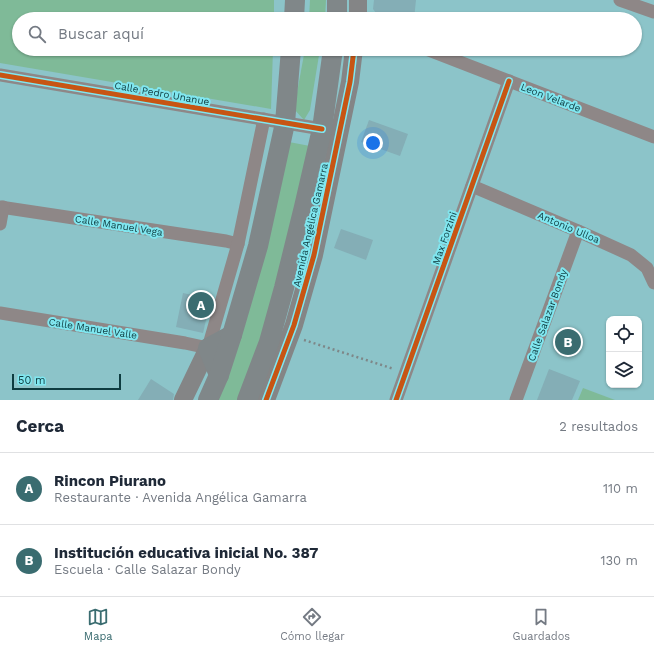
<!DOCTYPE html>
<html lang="es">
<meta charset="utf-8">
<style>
:root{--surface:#fff;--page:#f6f6f7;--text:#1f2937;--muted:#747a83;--line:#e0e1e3;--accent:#3a6c70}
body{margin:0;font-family:"Work Sans",sans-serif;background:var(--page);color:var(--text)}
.controls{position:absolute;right:12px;bottom:12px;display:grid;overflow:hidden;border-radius:8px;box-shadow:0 1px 3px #0004}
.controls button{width:36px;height:36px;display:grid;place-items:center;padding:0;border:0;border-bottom:1px solid var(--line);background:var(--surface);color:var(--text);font:20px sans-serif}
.scale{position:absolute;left:12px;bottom:10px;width:109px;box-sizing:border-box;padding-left:4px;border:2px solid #0e3c40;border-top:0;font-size:11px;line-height:14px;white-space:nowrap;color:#0e3c40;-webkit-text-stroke:3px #80e7f0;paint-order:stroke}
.you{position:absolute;left:373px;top:143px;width:14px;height:14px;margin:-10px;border:3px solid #fff;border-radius:50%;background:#1a73e8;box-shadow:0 0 0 6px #1a73e833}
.badge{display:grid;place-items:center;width:26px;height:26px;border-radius:50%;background:var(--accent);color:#fff;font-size:13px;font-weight:700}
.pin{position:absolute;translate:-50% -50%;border:2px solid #fff;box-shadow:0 1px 4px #0006}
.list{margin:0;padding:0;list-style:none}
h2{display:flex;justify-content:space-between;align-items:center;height:52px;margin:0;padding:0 16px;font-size:17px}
h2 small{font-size:13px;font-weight:400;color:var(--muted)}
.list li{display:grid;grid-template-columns:26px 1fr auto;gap:12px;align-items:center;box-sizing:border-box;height:72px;padding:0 16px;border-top:1px solid var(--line)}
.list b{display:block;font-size:15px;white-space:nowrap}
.list p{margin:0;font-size:13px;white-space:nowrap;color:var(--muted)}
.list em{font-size:13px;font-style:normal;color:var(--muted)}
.icon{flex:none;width:22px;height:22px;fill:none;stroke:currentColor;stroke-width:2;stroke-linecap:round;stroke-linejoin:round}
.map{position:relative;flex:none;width:654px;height:400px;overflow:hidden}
.search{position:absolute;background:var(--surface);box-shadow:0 1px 3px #0004;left:12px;right:12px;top:12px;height:44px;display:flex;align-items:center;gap:10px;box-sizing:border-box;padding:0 14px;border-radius:22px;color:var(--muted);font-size:15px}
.sheet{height:196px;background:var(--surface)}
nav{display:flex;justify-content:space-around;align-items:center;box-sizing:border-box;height:56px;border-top:1px solid var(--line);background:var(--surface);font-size:11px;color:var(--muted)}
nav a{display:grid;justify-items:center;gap:2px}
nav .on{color:var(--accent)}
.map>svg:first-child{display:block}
</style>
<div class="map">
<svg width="654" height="400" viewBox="0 0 654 400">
<rect width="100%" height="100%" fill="#8cc4c9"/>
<g fill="#7fba98">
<polygon points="0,0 274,0 274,19 19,19 19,49 273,49 271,109 0,63"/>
<polygon points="310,0 326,0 325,19 309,19"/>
<polygon points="305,49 320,49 310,110 304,120 294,109"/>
<polygon points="289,142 310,146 260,345 239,400 214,400"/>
<polygon points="583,388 615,400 578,400"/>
</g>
<g fill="#84aeb6">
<polygon points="374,0 416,0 414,19 379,17 373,9"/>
<polygon points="369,120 408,134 400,156 361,142"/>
<polygon points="341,229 373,240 366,260 334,248"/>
<polygon points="183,293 211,299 203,333 176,327"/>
<polygon points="549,369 580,381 572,400 537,400"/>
<polygon points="151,379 174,394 173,400 138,400"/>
</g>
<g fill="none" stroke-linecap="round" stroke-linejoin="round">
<polyline stroke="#7e8788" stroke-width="2.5" stroke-dasharray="2 3" stroke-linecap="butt" points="304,340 394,369"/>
<g stroke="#8e8787" stroke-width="13">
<polyline points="620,0 654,12"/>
<polyline points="426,49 654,137"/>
<polyline points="0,75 322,129"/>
<polyline points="472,186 578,231 631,255 647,268 654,283"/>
<polyline points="0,207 226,241 238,244"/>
<polyline points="0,224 3,207"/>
<polyline points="0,313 185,343 208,348 238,244 264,119"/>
<polyline points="396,400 509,81"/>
<polyline points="516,400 578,231"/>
</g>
<g stroke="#848586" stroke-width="18">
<polyline points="358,19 358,0"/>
<polyline points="183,400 208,348"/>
<polyline points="266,400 294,325 314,255 350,82 354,49"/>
</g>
<g stroke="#808789" stroke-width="20">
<polyline points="294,19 295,0"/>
<polyline points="337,19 337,0"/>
<polyline points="219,375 208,348 232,335"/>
<polyline points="208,400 219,375 232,335 258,246 285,123 291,49"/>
<polyline points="247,400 269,342 284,288 304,207 322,129 333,49"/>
</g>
<defs>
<g id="cycleway">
<polyline points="0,75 322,129"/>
<polyline points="266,400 294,325 314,255 350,82 354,49"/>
<polyline points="396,400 509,81"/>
</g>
</defs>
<use href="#cycleway" stroke="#80e7f0" stroke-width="8"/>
<use href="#cycleway" stroke="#c75514" stroke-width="5"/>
</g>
<g text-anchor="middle" stroke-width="4" stroke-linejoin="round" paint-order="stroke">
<g font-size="10" fill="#0e3c40" stroke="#80e7f0">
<text transform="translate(162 93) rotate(10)" y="4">Calle Pedro Unanue</text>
<text transform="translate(551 97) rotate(21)" y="4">Leon Velarde</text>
<text transform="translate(119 225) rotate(9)" y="4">Calle Manuel Vega</text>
<text transform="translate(310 225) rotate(-77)" y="4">Avenida Angélica Gamarra</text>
<text transform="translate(569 227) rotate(23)" y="4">Antonio Ulloa</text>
<text transform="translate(444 238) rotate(-71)" y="4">Max Forzini</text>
<text transform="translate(547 315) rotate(-70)" y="4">Calle Salazar Bondy</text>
<text transform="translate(93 328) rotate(9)" y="4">Calle Manuel Valle</text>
</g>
</g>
</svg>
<div class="controls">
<button><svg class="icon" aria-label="locate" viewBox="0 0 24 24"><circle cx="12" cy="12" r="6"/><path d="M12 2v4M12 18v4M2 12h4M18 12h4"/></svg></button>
<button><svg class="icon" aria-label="layers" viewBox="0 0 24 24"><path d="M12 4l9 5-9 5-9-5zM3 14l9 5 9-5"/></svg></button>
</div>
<div class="scale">50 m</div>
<div class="you"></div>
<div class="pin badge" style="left:201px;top:305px">A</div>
<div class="pin badge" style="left:568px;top:342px">B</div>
<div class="search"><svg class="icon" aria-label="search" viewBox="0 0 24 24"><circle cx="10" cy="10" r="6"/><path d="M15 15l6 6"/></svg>Buscar aquí</div>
</div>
<section class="sheet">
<h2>Cerca<small>2 resultados</small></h2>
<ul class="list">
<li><span class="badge">A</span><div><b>Rincon Piurano</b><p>Restaurante · Avenida Angélica Gamarra</p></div><em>110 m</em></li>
<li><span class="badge">B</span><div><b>Institución educativa inicial No. 387</b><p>Escuela · Calle Salazar Bondy</p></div><em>130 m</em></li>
</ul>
</section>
<nav>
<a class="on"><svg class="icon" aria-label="map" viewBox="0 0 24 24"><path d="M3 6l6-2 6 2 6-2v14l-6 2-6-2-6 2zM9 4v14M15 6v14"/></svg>Mapa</a>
<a><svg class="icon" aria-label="directions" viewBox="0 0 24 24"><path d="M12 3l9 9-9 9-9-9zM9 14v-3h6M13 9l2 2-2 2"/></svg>Cómo llegar</a>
<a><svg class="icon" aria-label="saved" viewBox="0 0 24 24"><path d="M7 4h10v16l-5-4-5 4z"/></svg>Guardados</a>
</nav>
